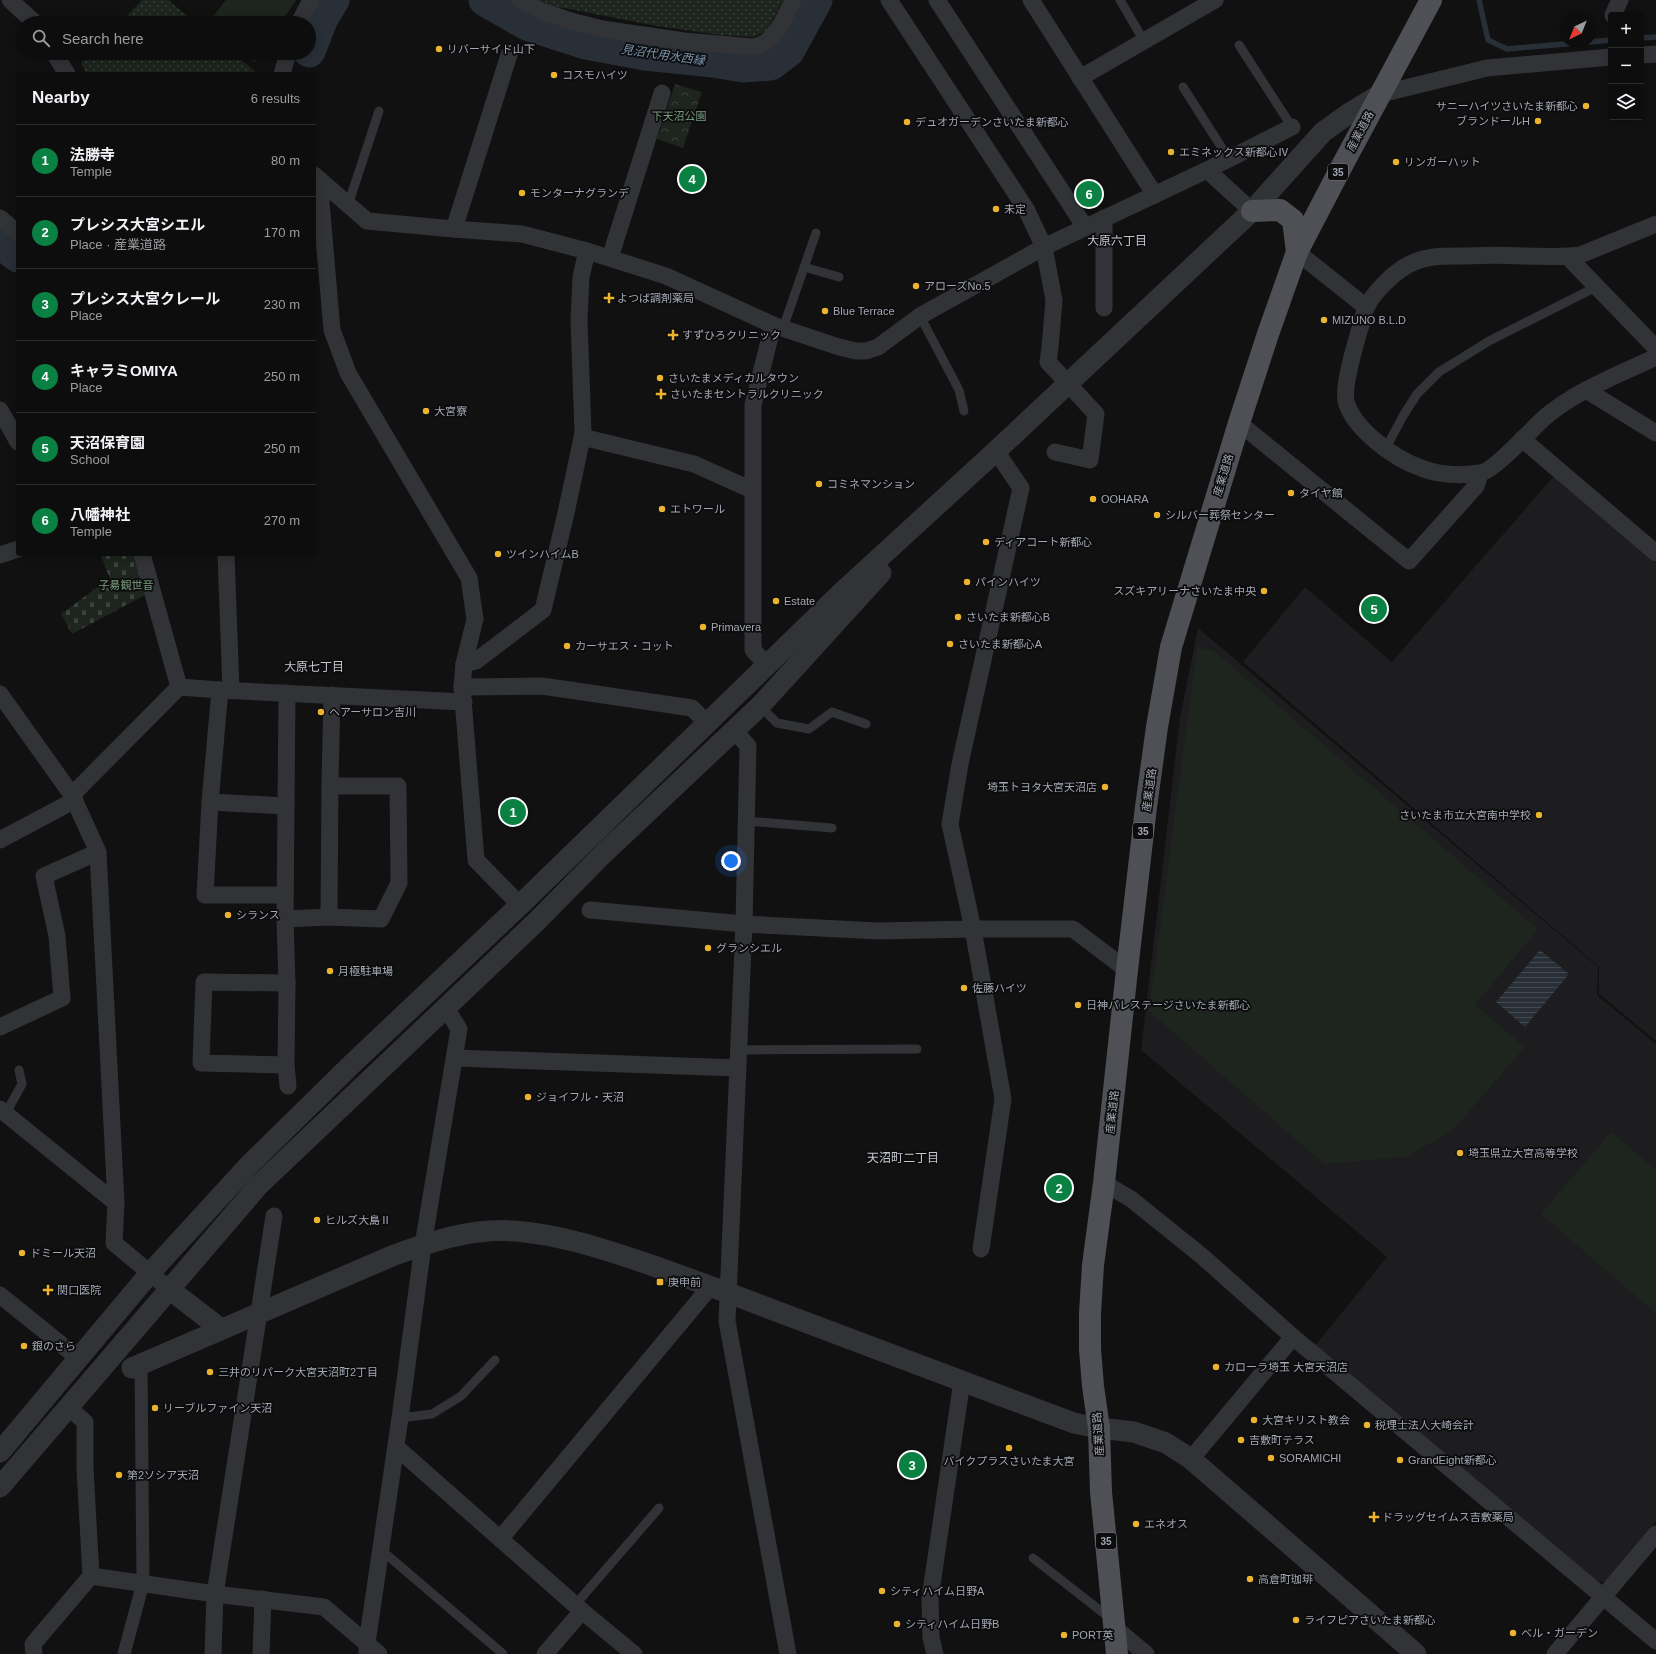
<!DOCTYPE html>
<meta charset="utf-8">
<style>
:root{--surface:#0d0d0e;--page:#1b1b1c;--text:#f1f3f6;--muted:#9a9c9e;--line:#2d2d2e;--accent:#0b8043}
body{margin:0;font-family:Helvetica,"Noto Sans JP",sans-serif;background:var(--page);color:var(--text)}
.controls{position:absolute;right:12px;top:12px;display:grid;overflow:hidden;border-radius:4px;box-shadow:0 2px 10px #0003}
.controls button{width:36px;height:36px;display:grid;place-items:center;padding:0;border:0;border-bottom:1px solid var(--line);background:var(--surface);color:var(--text);font:20px sans-serif}
.compass{position:absolute;left:1560px;top:12px;width:36px;height:36px;border-radius:50%;background:var(--surface);box-shadow:0 2px 10px #0003;rotate:223deg}
.you{position:absolute;left:731px;top:861px;width:14px;height:14px;margin:-10px;border:3px solid #fff;border-radius:50%;background:#1a73e8;box-shadow:0 0 0 6px #1a73e833}
.badge{display:grid;place-items:center;width:26px;height:26px;border-radius:50%;background:var(--accent);color:#fff;font-size:13px;font-weight:700}
.pin{position:absolute;translate:-50% -50%;border:2px solid #fff;box-shadow:0 1px 4px #0006}
.list{margin:0;padding:0;list-style:none}
h2{display:flex;justify-content:space-between;align-items:center;height:52px;margin:0;padding:0 16px;font-size:17px}
h2 small{font-size:13px;font-weight:400;color:var(--muted)}
.list li{display:grid;grid-template-columns:26px 1fr auto;gap:12px;align-items:center;box-sizing:border-box;height:72px;padding:0 16px;border-top:1px solid var(--line)}
.list b{display:block;font-size:15px;white-space:nowrap}
.list p{margin:0;font-size:13px;white-space:nowrap;color:var(--muted)}
.list em{font-size:13px;font-style:normal;color:var(--muted)}
.icon{flex:none;width:22px;height:22px;fill:none;stroke:currentColor;stroke-width:2;stroke-linecap:round;stroke-linejoin:round}
.map{position:relative;flex:none;width:1656px;height:1654px;overflow:hidden}
.search{position:absolute;background:var(--surface);box-shadow:0 2px 10px #0003;left:16px;top:16px;width:300px;height:44px;display:flex;align-items:center;gap:10px;box-sizing:border-box;padding:0 14px;border-radius:22px;color:var(--muted);font-size:15px}
.panel{position:absolute;background:var(--surface);box-shadow:0 2px 10px #0003;left:16px;top:72px;width:300px;height:484px;border-radius:4px}
.map>svg:first-child{display:block}
</style>
<div class="map">
<svg width="1656" height="1654" viewBox="0 0 1656 1654">
<defs>
<pattern id="grass-dots" width="8" height="8" patternUnits="userSpaceOnUse"><rect width="8" height="8" fill="#1d251e"/><path d="M2 2h.1M6 6h.1" fill="none" stroke="#3b423c" stroke-width="1.8" stroke-linecap="round"/></pattern>
<pattern id="cemetery-stones" width="16" height="16" patternUnits="userSpaceOnUse"><rect width="16" height="16" fill="#1d251e"/><path d="M2 7V4a2 2 0 0 1 4 0v3zM10 15v-3a2 2 0 0 1 4 0v3z" fill="#3b423c"/></pattern>
<pattern id="park-crowns" width="20" height="18" patternUnits="userSpaceOnUse"><rect width="20" height="18" fill="#1d251e"/><path d="M2 6a3 3 0 1 1 6 0M12 15a3 3 0 1 1 6 0" fill="none" stroke="#3b423c"/></pattern>
<pattern id="water-rules" width="6" height="5" patternUnits="userSpaceOnUse"><rect width="6" height="5" fill="#282f36"/><path d="M0 2.5h6" fill="none" stroke="#444a51"/></pattern>
</defs>
<rect width="100%" height="100%" fill="#111112"/>
<g fill="#1d1d1f">
<polygon points="1554,476 1656,563 1656,1041 1599,994 1599,967 1243,662 1305,587 1392,662"/>
<polygon points="1198,628 1598,967 1597,995 1656,1044 1656,1521 1605,1582 1595,1581 1315,1346 1387,1257 1141,1050 1180,718"/>
</g>
<g fill="url(#grass-dots)">
<polygon points="142,0 168,0 196,23 120,23"/>
<polygon points="540,0 783,0 767,31 753,37 720,35 657,26 553,6"/>
<polygon points="91,53 233,53 258,74 87,74 81,63"/>
</g>
<polygon fill="url(#cemetery-stones)" points="100,554 135,554 147,594 72,634 61,614 110,578"/>
<polygon fill="url(#park-crowns)" points="675,84 702,92 683,148 657,139"/>
<g fill="#1d251e">
<polygon points="226,0 296,0 281,23 208,23"/>
<polygon points="243,53 261,53 255,62"/>
<polygon points="1197,648 1213,650 1538,929 1475,1005 1525,1047 1453,1130 1406,1157 1324,1164 1149,1011"/>
<polygon points="1611,1132 1656,1170 1656,1313 1541,1214"/>
</g>
<polygon fill="url(#water-rules)" points="1540,950 1569,974 1525,1027 1496,1002"/>
<g fill="none" stroke-linecap="round" stroke-linejoin="round">
<g stroke="#282f36" stroke-width="5.5">
<polyline points="1479,0 1488,40 1507,49 1588,42"/>
<polyline points="1641,38 1656,37"/>
<polyline points="1590,42 1611,40"/>
</g>
<g stroke="#282f36" stroke-width="33">
<polyline points="485,0 527,24 586,43 645,54 713,61 743,66 771,64 788,51 816,0"/>
<polyline points="309,51 322,18 333,0"/>
<polyline points="0,242 18,256"/>
</g>
<g stroke="#323337" stroke-width="9">
<polyline points="1120,0 1144,41"/>
<polyline points="1239,45 1292,127"/>
<polyline points="1183,87 1229,159"/>
<polyline points="348,205 379,111"/>
<polyline points="804,267 839,277"/>
<polyline points="920,316 959,390 964,411"/>
<polyline points="783,328 816,233"/>
<polyline points="1386,448 1403,416 1417,394 1439,372 1489,341 1596,287"/>
<polyline points="760,706 777,723 809,729 832,712 866,724"/>
<polyline points="746,821 832,828"/>
<polyline points="739,1050 917,1049"/>
<polyline points="6,1113 22,1084 19,1070"/>
<polyline points="400,1418 432,1414 461,1396 495,1360"/>
<polyline points="380,1549 503,1654"/>
<polyline points="1033,1558 1111,1619"/>
<polyline points="575,1605 659,1508"/>
</g>
<polyline stroke="#323337" stroke-width="13" points="124,1654 143,1583 141,1363"/>
<g stroke="#323337" stroke-width="17">
<polyline points="10,0 35,23"/>
<path d="M 520,0 L 542,11 L 571,21 L 602,29 L 684,41 L 752,47 C 775,45 784,18 793,0"/>
<polyline points="889,0 1026,209 1044,247 1054,300 1050,348 1048,362 1096,414 1090,460 1055,452"/>
<polyline points="937,0 1085,227"/>
<polyline points="1031,0 1155,195"/>
<polyline points="1613,15 1620,0"/>
<polyline points="299,23 311,0"/>
<polyline points="54,53 67,74"/>
<polyline points="1641,55 1656,54"/>
<polyline points="282,74 288,53"/>
<polyline points="1080,78 1215,0"/>
<polyline points="1381,94 1487,68 1611,57"/>
<polyline points="1207,170 1252,211"/>
<polyline points="314,175 367,221 454,229 522,234 587,251 666,276 773,325 839,347 856,351 866,351 878,347 920,316 1044,247 1207,170 1292,127"/>
<polyline points="319,179 332,330 348,373 469,578 475,619 464,664 462,687 476,860 520,905"/>
<polyline points="0,218 18,233"/>
<path d="M 1656,224 L 1580,255 C 1561,258 1542,256 1523,256 C 1504,255 1485,255 1466,256 C 1446,256 1426,255 1408,265 C 1393,273 1373,293 1366,308 C 1363,314 1362,322 1360,328 C 1355,346 1343,384 1346,401 C 1353,429 1395,459 1421,468 C 1439,475 1461,476 1480,473 C 1493,472 1532,429 1544,418 C 1577,390 1618,375 1656,357"/>
<polyline points="454,229 509,55"/>
<polyline points="1297,252 1366,307"/>
<polyline points="1568,257 1656,348"/>
<polyline points="610,258 662,93"/>
<polyline points="1104,308 1104,218"/>
<polyline points="1586,390 1656,433"/>
<polyline points="0,410 18,442"/>
<polyline points="1239,423 1409,561 1476,486 1480,474"/>
<polyline points="582,437 694,464 752,490"/>
<polyline points="1522,439 1656,553"/>
<polyline points="142,554 179,687"/>
<polyline points="226,554 231,690"/>
<polyline points="0,555 18,549"/>
<polyline points="464,664 476,661 543,610 566,513 583,433 579,320 581,277 587,251"/>
<polyline points="767,665 753,650 753,405 773,325"/>
<polyline points="462,687 542,686 692,708 707,723"/>
<polyline points="220,690 210,802 205,895 285,895"/>
<polyline points="287,693 285,919 287,983 286,1065 288,1086"/>
<polyline points="0,694 72,795 98,852 116,1203 114,1243 169,1289"/>
<polyline points="734,730 748,746 744,924 727,1321 788,1654"/>
<polyline points="72,795 179,687 220,690 464,702"/>
<polyline points="210,802 286,806"/>
<polyline points="0,840 75,800"/>
<polyline points="590,910 744,924 878,931 973,929 1073,929 1127,970"/>
<polyline points="329,917 330,784 332,695"/>
<polyline points="285,919 329,917 381,919 399,883 398,786 330,786"/>
<polyline points="0,1027 62,998 57,936 44,876 98,852"/>
<polyline points="455,1058 738,1068"/>
<polyline points="286,1065 201,1063 204,982 287,983"/>
<polyline points="0,1109 116,1203"/>
<polyline points="1104,1183 1131,1199 1203,1257 1293,1337 1656,1641"/>
<polyline points="981,1249 1003,1099 973,929 950,824 960,764 1021,488 996,451"/>
<polyline points="0,1295 78,1358"/>
<polyline points="396,1447 582,1611 634,1654"/>
<polyline points="1191,1459 1293,1337"/>
<polyline points="500,1539 711,1286"/>
<polyline points="91,1576 215,1594 324,1607 379,1654"/>
<polyline points="1115,1628 1146,1654"/>
<polyline points="34,1654 33,1644 91,1576 85,1469 85,1422 68,1407"/>
<polyline points="213,1654 215,1594 274,1216"/>
<polyline points="261,1654 263,1599"/>
<polyline points="367,1654 367,1643 400,1418 423,1245 459,1029 446,1008"/>
<polyline points="545,1654 582,1611"/>
<polyline points="935,1654 931,1638 930,1598 962,1381"/>
<polyline points="1555,1654 1656,1534"/>
</g>
<g stroke="#323337" stroke-width="21">
<polyline points="169,1289 221,1329"/>
<path d="M 132,1368 L 392,1256 C 432,1241 472,1228 515,1231 C 563,1235 606,1250 651,1265 C 687,1278 724,1291 760,1305 C 864,1344 969,1384 1074,1423 L 1099,1428 L 1134,1432 L 1166,1443 L 1191,1459 L 1416,1654"/>
<polyline points="0,1452 150,1273 249,1165 352,1064 520,905 841,593 996,451 1252,211 1323,132 1348,114 1381,94"/>
<polyline points="0,1487 258,1186 536,922 604,853 760,706 881,573"/>
</g>
<g stroke="#4e5056" stroke-width="22">
<polyline points="1252,211 1280,210 1293,220 1297,252"/>
<polyline points="1117,1654 1101,1492 1099,1428 1093,1386 1090,1349 1090,1313 1093,1265 1104,1183 1127,970 1146,807 1157,727 1171,647 1239,423 1268,334 1297,252 1344,162 1431,0"/>
</g>
</g>
<g fill="#ecb32f" stroke="#0c0c0d" stroke-width="1.5">
<circle cx="439" cy="49" r="4"/>
<circle cx="554" cy="75" r="4"/>
<circle cx="1586" cy="106" r="4"/>
<circle cx="1538" cy="121" r="4"/>
<circle cx="907" cy="122" r="4"/>
<circle cx="1171" cy="152" r="4"/>
<circle cx="1396" cy="162" r="4"/>
<circle cx="522" cy="193" r="4"/>
<circle cx="996" cy="209" r="4"/>
<circle cx="916" cy="286" r="4"/>
<path d="M607 292h4v4h4v4h-4v4h-4v-4h-4v-4h4z"/>
<circle cx="825" cy="311" r="4"/>
<circle cx="1324" cy="320" r="4"/>
<path d="M671 329h4v4h4v4h-4v4h-4v-4h-4v-4h4z"/>
<circle cx="660" cy="378" r="4"/>
<path d="M659 388h4v4h4v4h-4v4h-4v-4h-4v-4h4z"/>
<circle cx="426" cy="411" r="4"/>
<circle cx="819" cy="484" r="4"/>
<circle cx="1291" cy="493" r="4"/>
<circle cx="1093" cy="499" r="4"/>
<circle cx="662" cy="509" r="4"/>
<circle cx="1157" cy="515" r="4"/>
<circle cx="986" cy="542" r="4"/>
<circle cx="498" cy="554" r="4"/>
<circle cx="967" cy="582" r="4"/>
<circle cx="1264" cy="591" r="4"/>
<circle cx="776" cy="601" r="4"/>
<circle cx="958" cy="617" r="4"/>
<circle cx="703" cy="627" r="4"/>
<circle cx="950" cy="644" r="4"/>
<circle cx="567" cy="646" r="4"/>
<circle cx="321" cy="712" r="4"/>
<circle cx="1105" cy="787" r="4"/>
<circle cx="1539" cy="815" r="4"/>
<circle cx="228" cy="915" r="4"/>
<circle cx="708" cy="948" r="4"/>
<circle cx="330" cy="971" r="4"/>
<circle cx="964" cy="988" r="4"/>
<circle cx="1078" cy="1005" r="4"/>
<circle cx="528" cy="1097" r="4"/>
<circle cx="1460" cy="1153" r="4"/>
<circle cx="317" cy="1220" r="4"/>
<circle cx="22" cy="1253" r="4"/>
<rect x="656" y="1278" width="8" height="8" rx="2"/>
<path d="M46 1284h4v4h4v4h-4v4h-4v-4h-4v-4h4z"/>
<circle cx="24" cy="1346" r="4"/>
<circle cx="1216" cy="1367" r="4"/>
<circle cx="210" cy="1372" r="4"/>
<circle cx="155" cy="1408" r="4"/>
<circle cx="1254" cy="1420" r="4"/>
<circle cx="1367" cy="1425" r="4"/>
<circle cx="1241" cy="1440" r="4"/>
<circle cx="1009" cy="1448" r="4"/>
<circle cx="1271" cy="1458" r="4"/>
<circle cx="1400" cy="1460" r="4"/>
<circle cx="119" cy="1475" r="4"/>
<path d="M1372 1511h4v4h4v4h-4v4h-4v-4h-4v-4h4z"/>
<circle cx="1136" cy="1524" r="4"/>
<circle cx="1250" cy="1579" r="4"/>
<circle cx="882" cy="1591" r="4"/>
<circle cx="1296" cy="1620" r="4"/>
<circle cx="897" cy="1624" r="4"/>
<circle cx="1513" cy="1633" r="4"/>
<circle cx="1064" cy="1635" r="4"/>
</g>
<g text-anchor="middle" stroke-width="3.5" stroke-linejoin="round" paint-order="stroke">
<g fill="#0c0c0d" stroke="#767881" stroke-width="1">
<rect x="1328" y="164" width="20" height="16" rx="3"/>
<rect x="1133" y="823" width="20" height="16" rx="3"/>
<rect x="1096" y="1533" width="20" height="16" rx="3"/>
</g>
<g font-size="10" font-weight="bold" fill="#a3a7b3">
<text x="1338" y="176">35</text>
<text x="1143" y="835">35</text>
<text x="1106" y="1545">35</text>
</g>
<g font-size="11" fill="#a3a7b3" stroke="#0c0c0d" text-anchor="start">
<text x="447" y="53">リバーサイド山下</text>
<text x="562" y="79">コスモハイツ</text>
<text x="1578" y="110" text-anchor="end">サニーハイツさいたま新都心</text>
<text x="1530" y="125" text-anchor="end">ブランドールH</text>
<text x="915" y="126">デュオガーデンさいたま新都心</text>
<text x="1179" y="156">エミネックス新都心Ⅳ</text>
<text x="1404" y="166">リンガーハット</text>
<text x="530" y="197">モンターナグランデ</text>
<text x="1004" y="213">未定</text>
<text x="924" y="290">アローズNo.5</text>
<text x="617" y="302">よつば調剤薬局</text>
<text x="833" y="315">Blue Terrace</text>
<text x="1332" y="324">MIZUNO B.L.D</text>
<text x="682" y="339">すずひろクリニック</text>
<text x="668" y="382">さいたまメディカルタウン</text>
<text x="670" y="398">さいたまセントラルクリニック</text>
<text x="434" y="415">大宮寮</text>
<text x="827" y="488">コミネマンション</text>
<text x="1299" y="497">タイヤ館</text>
<text x="1101" y="503">OOHARA</text>
<text x="670" y="513">エトワール</text>
<text x="1165" y="519">シルバー葬祭センター</text>
<text x="994" y="546">ディアコート新都心</text>
<text x="506" y="558">ツインハイムB</text>
<text x="975" y="586">パインハイツ</text>
<text x="1256" y="595" text-anchor="end">スズキアリーナさいたま中央</text>
<text x="784" y="605">Estate</text>
<text x="966" y="621">さいたま新都心B</text>
<text x="711" y="631">Primavera</text>
<text x="958" y="648">さいたま新都心A</text>
<text x="575" y="650">カーサエス・コット</text>
<text x="329" y="716">ヘアーサロン吉川</text>
<text x="1097" y="791" text-anchor="end">埼玉トヨタ大宮天沼店</text>
<text x="1531" y="819" text-anchor="end">さいたま市立大宮南中学校</text>
<text x="236" y="919">シランス</text>
<text x="716" y="952">グランシエル</text>
<text x="338" y="975">月極駐車場</text>
<text x="972" y="992">佐藤ハイツ</text>
<text x="1086" y="1009">日神パレステージさいたま新都心</text>
<text x="536" y="1101">ジョイフル・天沼</text>
<text x="1468" y="1157">埼玉県立大宮高等学校</text>
<text x="325" y="1224">ヒルズ大島Ⅱ</text>
<text x="30" y="1257">ドミール天沼</text>
<text x="668" y="1286">庚申前</text>
<text x="57" y="1294">関口医院</text>
<text x="32" y="1350">銀のさら</text>
<text x="1224" y="1371">カローラ埼玉 大宮天沼店</text>
<text x="218" y="1376">三井のリパーク大宮天沼町2丁目</text>
<text x="163" y="1412">リーブルファイン天沼</text>
<text x="1262" y="1424">大宮キリスト教会</text>
<text x="1375" y="1429">税理士法人大崎会計</text>
<text x="1249" y="1444">吉敷町テラス</text>
<text x="1279" y="1462">SORAMICHI</text>
<text x="1408" y="1464">GrandEight新都心</text>
<text x="1009" y="1465" text-anchor="middle">バイクプラスさいたま大宮</text>
<text x="127" y="1479">第2ソシア天沼</text>
<text x="1382" y="1521">ドラッグセイムス吉敷薬局</text>
<text x="1144" y="1528">エネオス</text>
<text x="1258" y="1583">高倉町珈琲</text>
<text x="890" y="1595">シティハイム日野A</text>
<text x="1304" y="1624">ライフピアさいたま新都心</text>
<text x="905" y="1628">シティハイム日野B</text>
<text x="1521" y="1637">ベル・ガーデン</text>
<text x="1072" y="1639">PORT英</text>
</g>
<g font-size="11" fill="#7a9e7d" stroke="#0c0c0d">
<text x="679" y="120">下天沼公園</text>
<text x="126" y="589">子昜観世音</text>
</g>
<g font-size="11" fill="#a3a7b3" stroke="#0c0c0d">
<text transform="translate(1360 131) rotate(-62)" y="4">産業道路</text>
<text transform="translate(1223 475) rotate(-73)" y="4">産業道路</text>
<text transform="translate(1149 790) rotate(-82)" y="4">産業道路</text>
<text transform="translate(1112 1112) rotate(-84)" y="4">産業道路</text>
<text transform="translate(1098 1434) rotate(-94)" y="4">産業道路</text>
</g>
<g font-size="12" font-style="italic" fill="#7a94ae" stroke="#0c0c0d">
<text transform="translate(663 55) rotate(8)" y="4">見沼代用水西縁</text>
</g>
<g font-size="12" fill="#c3c6cf" stroke="#0c0c0d">
<text x="1117" y="245">大原六丁目</text>
<text x="314" y="671">大原七丁目</text>
<text x="903" y="1162">天沼町二丁目</text>
</g>
</g>
</svg>
<div class="controls">
<button>+</button>
<button>−</button>
<button><svg class="icon" aria-label="layers" viewBox="0 0 24 24"><path d="M12 4l9 5-9 5-9-5zM3 14l9 5 9-5"/></svg></button>
</div>
<svg class="compass" viewBox="-18 -18 36 36"><path d="M0-13l5 13h-10z" fill="#e53935"/><path d="M0 13l5-13h-10z" fill="#9a9c9e"/></svg>
<div class="you"></div>
<div class="pin badge" style="left:513px;top:812px">1</div>
<div class="pin badge" style="left:1059px;top:1188px">2</div>
<div class="pin badge" style="left:912px;top:1465px">3</div>
<div class="pin badge" style="left:692px;top:179px">4</div>
<div class="pin badge" style="left:1374px;top:609px">5</div>
<div class="pin badge" style="left:1089px;top:194px">6</div>
<div class="search"><svg class="icon" aria-label="search" viewBox="0 0 24 24"><circle cx="10" cy="10" r="6"/><path d="M15 15l6 6"/></svg>Search here</div>
<section class="panel">
<h2>Nearby<small>6 results</small></h2>
<ul class="list">
<li><span class="badge">1</span><div><b>法勝寺</b><p>Temple</p></div><em>80 m</em></li>
<li><span class="badge">2</span><div><b>プレシス大宮シエル</b><p>Place · 産業道路</p></div><em>170 m</em></li>
<li><span class="badge">3</span><div><b>プレシス大宮クレール</b><p>Place</p></div><em>230 m</em></li>
<li><span class="badge">4</span><div><b>キャラミOMIYA</b><p>Place</p></div><em>250 m</em></li>
<li><span class="badge">5</span><div><b>天沼保育園</b><p>School</p></div><em>250 m</em></li>
<li><span class="badge">6</span><div><b>八幡神社</b><p>Temple</p></div><em>270 m</em></li>
</ul>
</section>
</div>
